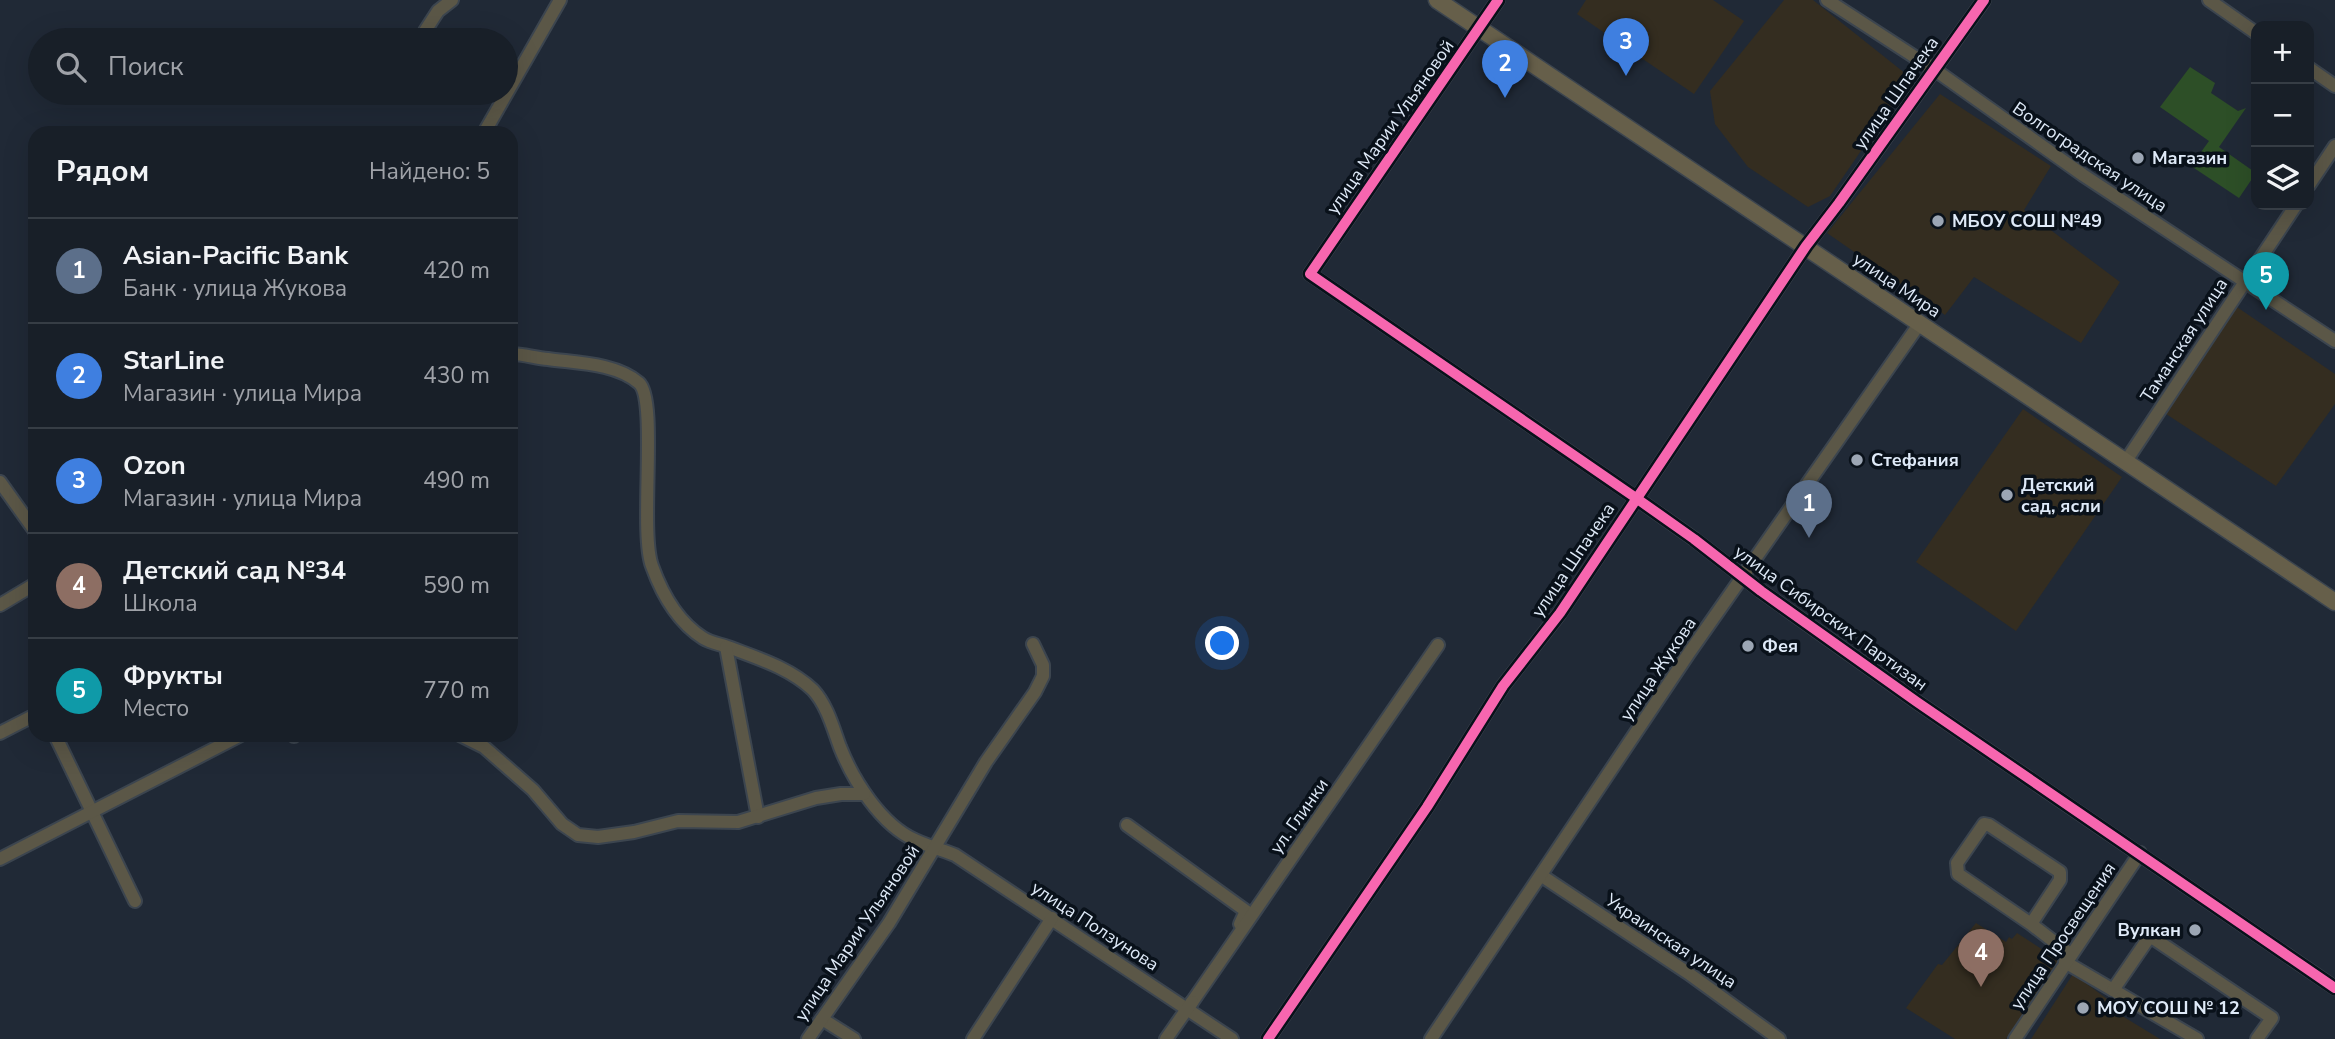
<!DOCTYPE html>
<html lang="ru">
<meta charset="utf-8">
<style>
:root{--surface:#181f28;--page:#252c34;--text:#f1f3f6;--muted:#9fa2a8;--line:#363d45;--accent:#9ca6b4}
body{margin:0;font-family:"Nunito Sans",sans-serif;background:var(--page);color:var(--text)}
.controls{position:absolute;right:21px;top:21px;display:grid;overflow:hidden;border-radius:14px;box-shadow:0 7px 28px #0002}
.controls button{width:63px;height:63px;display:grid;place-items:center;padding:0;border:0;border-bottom:2px solid var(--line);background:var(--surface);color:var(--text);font:35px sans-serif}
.you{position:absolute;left:1223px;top:644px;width:24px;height:24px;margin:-18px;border:5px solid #fff;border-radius:50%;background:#1a73e8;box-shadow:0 0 0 10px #1a73e833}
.badge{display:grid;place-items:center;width:46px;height:46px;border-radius:50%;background:var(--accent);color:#fff;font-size:23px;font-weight:700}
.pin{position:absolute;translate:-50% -58px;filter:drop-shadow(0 2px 4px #0008)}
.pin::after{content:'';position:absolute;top:37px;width:24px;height:21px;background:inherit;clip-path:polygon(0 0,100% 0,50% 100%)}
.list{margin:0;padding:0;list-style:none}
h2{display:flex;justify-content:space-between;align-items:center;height:91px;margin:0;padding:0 28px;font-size:30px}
h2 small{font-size:23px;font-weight:400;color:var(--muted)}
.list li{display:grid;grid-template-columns:46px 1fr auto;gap:21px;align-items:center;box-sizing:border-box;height:105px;padding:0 28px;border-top:2px solid var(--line)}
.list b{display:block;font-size:26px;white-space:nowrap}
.list p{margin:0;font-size:23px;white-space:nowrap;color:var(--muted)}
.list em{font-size:23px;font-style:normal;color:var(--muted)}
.icon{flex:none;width:38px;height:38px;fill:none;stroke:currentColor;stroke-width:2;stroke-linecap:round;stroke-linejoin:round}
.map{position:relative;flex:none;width:2335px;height:1039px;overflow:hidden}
.search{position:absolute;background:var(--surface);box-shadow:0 7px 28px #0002;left:28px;top:28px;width:490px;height:77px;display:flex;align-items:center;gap:18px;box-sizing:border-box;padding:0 24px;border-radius:38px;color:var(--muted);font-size:26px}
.panel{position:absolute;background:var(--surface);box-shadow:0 7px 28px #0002;left:28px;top:126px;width:490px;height:616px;border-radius:21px}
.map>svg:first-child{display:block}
</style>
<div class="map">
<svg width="2335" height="1039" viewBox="0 0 2335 1039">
<rect width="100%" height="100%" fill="#202936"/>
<g fill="#342d20">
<polygon points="1586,0 1713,0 1744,21 1694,94 1577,14"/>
<polygon points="1784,0 1813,0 1911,78 1830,196 1808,207 1748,167 1715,124 1710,91"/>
<polygon points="1940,94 2051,166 2024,210 2120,282 2081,343 1974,277 1945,315 1827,233"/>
<polygon points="2234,305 2335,374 2335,404 2276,486 2160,410"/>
<polygon points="2023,409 2122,477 2016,631 1916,562"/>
<polygon points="1976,923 2006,942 2009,937 2012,939 2017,933 2060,961 2006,1039 1955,1039 1906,1008 1938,964 1942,965"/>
<polygon points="2073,974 2117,1006 2114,1011 2160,1039 2031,1039"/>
</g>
<polygon fill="#2d4f27" points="2190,67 2215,83 2211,93 2238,111 2246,108 2219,147 2256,173 2239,198 2191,166 2209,141 2160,107"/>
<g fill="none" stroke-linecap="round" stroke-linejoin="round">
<defs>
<g id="minor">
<polyline points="1498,0 1310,274 1636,498 1694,539 1761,591 1917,702 2335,988"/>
<polyline points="1827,0 1938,72 2083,175 2335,341"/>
<polyline points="2209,0 2256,33"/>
<polyline points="425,31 438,11 452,0"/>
<polyline points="2309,68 2335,86"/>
<polyline points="484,133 560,0"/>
<polyline points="2309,185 2335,146"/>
<path d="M 511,354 C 524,354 535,358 548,359 C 576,363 616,363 639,383 C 658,400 639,531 652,566 C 662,594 678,622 703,638 C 711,643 720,644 728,647 C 757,658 790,668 813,690 C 827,705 833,728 840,747 C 853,780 881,825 915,840 C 928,846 942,850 955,855 L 1232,1039"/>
<polyline points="2126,461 2296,205"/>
<polyline points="0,482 35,531"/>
<polyline points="0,605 35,584"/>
<polyline points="726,647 758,817"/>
<polyline points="0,733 35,715"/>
<polyline points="55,735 135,901"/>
<polyline points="460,735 484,747 533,790 562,824 578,835 598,837 634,832 678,821 738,822 816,798 841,794 864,794"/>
<polyline points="294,736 295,735"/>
<polyline points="1127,825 1246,911 1240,924"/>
<polyline points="0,859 241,735"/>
<polyline points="1542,876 1688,973 1779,1039"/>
<polyline points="2031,924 2060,880 2060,872 1989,825 1984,824 1957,863 1958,874 2031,924 2070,954"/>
<polyline points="2065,962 2197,1039"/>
<polyline points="2113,990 2150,936 2272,1018 2257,1039"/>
<polyline points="1188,1008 1438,645"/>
<polyline points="822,1019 854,1039"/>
<polyline points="808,1039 889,923 986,762 1035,692 1043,676 1043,665 1033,644"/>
<polyline points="973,1039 1052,918"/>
<polyline points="1166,1039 1192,1002"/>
<polyline points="1268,1039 1427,807 1503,686 1560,613 1806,246 1839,203 1984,0"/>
<polyline points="1431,1039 1689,653 1920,323"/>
<polyline points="2015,1039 2140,853"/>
</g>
<polyline id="major" points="1437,0 2335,602"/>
</defs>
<use href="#minor" stroke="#3c454f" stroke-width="16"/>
<use href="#major" stroke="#3c454f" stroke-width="19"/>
<use href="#minor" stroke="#5b5747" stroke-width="12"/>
<use href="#major" stroke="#665f4a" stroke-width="16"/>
<defs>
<g id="cycleway">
<polyline points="1498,0 1310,274 1636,498 1694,539 1761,591 1917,702 2335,988"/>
<polyline points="1268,1039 1427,807 1503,686 1560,613 1806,246 1839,203 1984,0"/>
</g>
</defs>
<use href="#cycleway" stroke="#09111a" stroke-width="15"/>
<use href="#cycleway" stroke="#f766af" stroke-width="10"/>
</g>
<g fill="#9ca6b4" stroke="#09111a" stroke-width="2.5">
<circle cx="2138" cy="158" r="7"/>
<circle cx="1938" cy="221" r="7"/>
<circle cx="1857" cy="460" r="7"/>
<circle cx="2007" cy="495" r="7"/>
<circle cx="1748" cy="646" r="7"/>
<circle cx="2195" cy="930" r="7"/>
<circle cx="2083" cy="1008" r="7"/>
</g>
<g text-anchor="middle" stroke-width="7" stroke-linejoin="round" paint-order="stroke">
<g font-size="18" fill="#dfeaf8" stroke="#09111a">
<text transform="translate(1896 93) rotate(-55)" y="6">улица Шпачека</text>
<text transform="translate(1390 127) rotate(-55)" y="6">улица Марии Ульяновой</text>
<text transform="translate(2090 157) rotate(34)" y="6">Волгоградская улица</text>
<text transform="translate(1897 285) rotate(34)" y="6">улица Мира</text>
<text transform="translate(2184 340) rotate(-57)" y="6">Таманская улица</text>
<text transform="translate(1573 560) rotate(-56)" y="6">улица Шпачека</text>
<text transform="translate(1831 618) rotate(36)" y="6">улица Сибирских Партизан</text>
<text transform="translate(1658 669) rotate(-56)" y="6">улица Жукова</text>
<text transform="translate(1299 816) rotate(-55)" y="6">ул. Глинки</text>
<text transform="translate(1095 926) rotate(33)" y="6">улица Ползунова</text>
<text transform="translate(857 933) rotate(-56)" y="6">улица Марии Ульяновой</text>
<text transform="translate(2063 936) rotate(-56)" y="6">улица Просвещения</text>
<text transform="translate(1671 941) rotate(34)" y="6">Украинская улица</text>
</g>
<g font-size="18" font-weight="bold" fill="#dfeaf8" stroke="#09111a" text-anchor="start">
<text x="2152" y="164">Магазин</text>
<text x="1952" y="227">МБОУ СОШ №49</text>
<text x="1871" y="466">Стефания</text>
<text x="2021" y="491">Детский<tspan x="2021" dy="21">сад, ясли</tspan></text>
<text x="1762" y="652">Фея</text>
<text x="2181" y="936" text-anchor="end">Вулкан</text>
<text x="2097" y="1014">МОУ СОШ № 12</text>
</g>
</g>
</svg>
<div class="controls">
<button>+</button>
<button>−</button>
<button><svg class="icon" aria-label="layers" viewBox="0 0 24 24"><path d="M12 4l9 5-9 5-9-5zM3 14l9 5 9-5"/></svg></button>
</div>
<div class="you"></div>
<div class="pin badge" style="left:1809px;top:538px;background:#5c6f8a">1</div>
<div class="pin badge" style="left:1505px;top:98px;background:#3f7fe0">2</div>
<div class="pin badge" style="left:1626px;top:76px;background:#3f7fe0">3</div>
<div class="pin badge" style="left:1981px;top:987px;background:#8d6e63">4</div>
<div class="pin badge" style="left:2266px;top:310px;background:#0f9aa8">5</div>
<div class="search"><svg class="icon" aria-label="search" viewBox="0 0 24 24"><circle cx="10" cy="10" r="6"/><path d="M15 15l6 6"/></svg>Поиск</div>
<section class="panel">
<h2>Рядом<small>Найдено: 5</small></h2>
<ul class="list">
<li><span class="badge" style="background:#5c6f8a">1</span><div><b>Asian-Pacific Bank</b><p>Банк · улица Жукова</p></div><em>420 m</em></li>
<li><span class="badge" style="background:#3f7fe0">2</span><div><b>StarLine</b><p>Магазин · улица Мира</p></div><em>430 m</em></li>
<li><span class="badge" style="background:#3f7fe0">3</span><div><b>Ozon</b><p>Магазин · улица Мира</p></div><em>490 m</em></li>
<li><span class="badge" style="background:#8d6e63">4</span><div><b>Детский сад №34</b><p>Школа</p></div><em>590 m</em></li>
<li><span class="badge" style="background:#0f9aa8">5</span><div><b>Фрукты</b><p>Место</p></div><em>770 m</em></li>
</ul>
</section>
</div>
